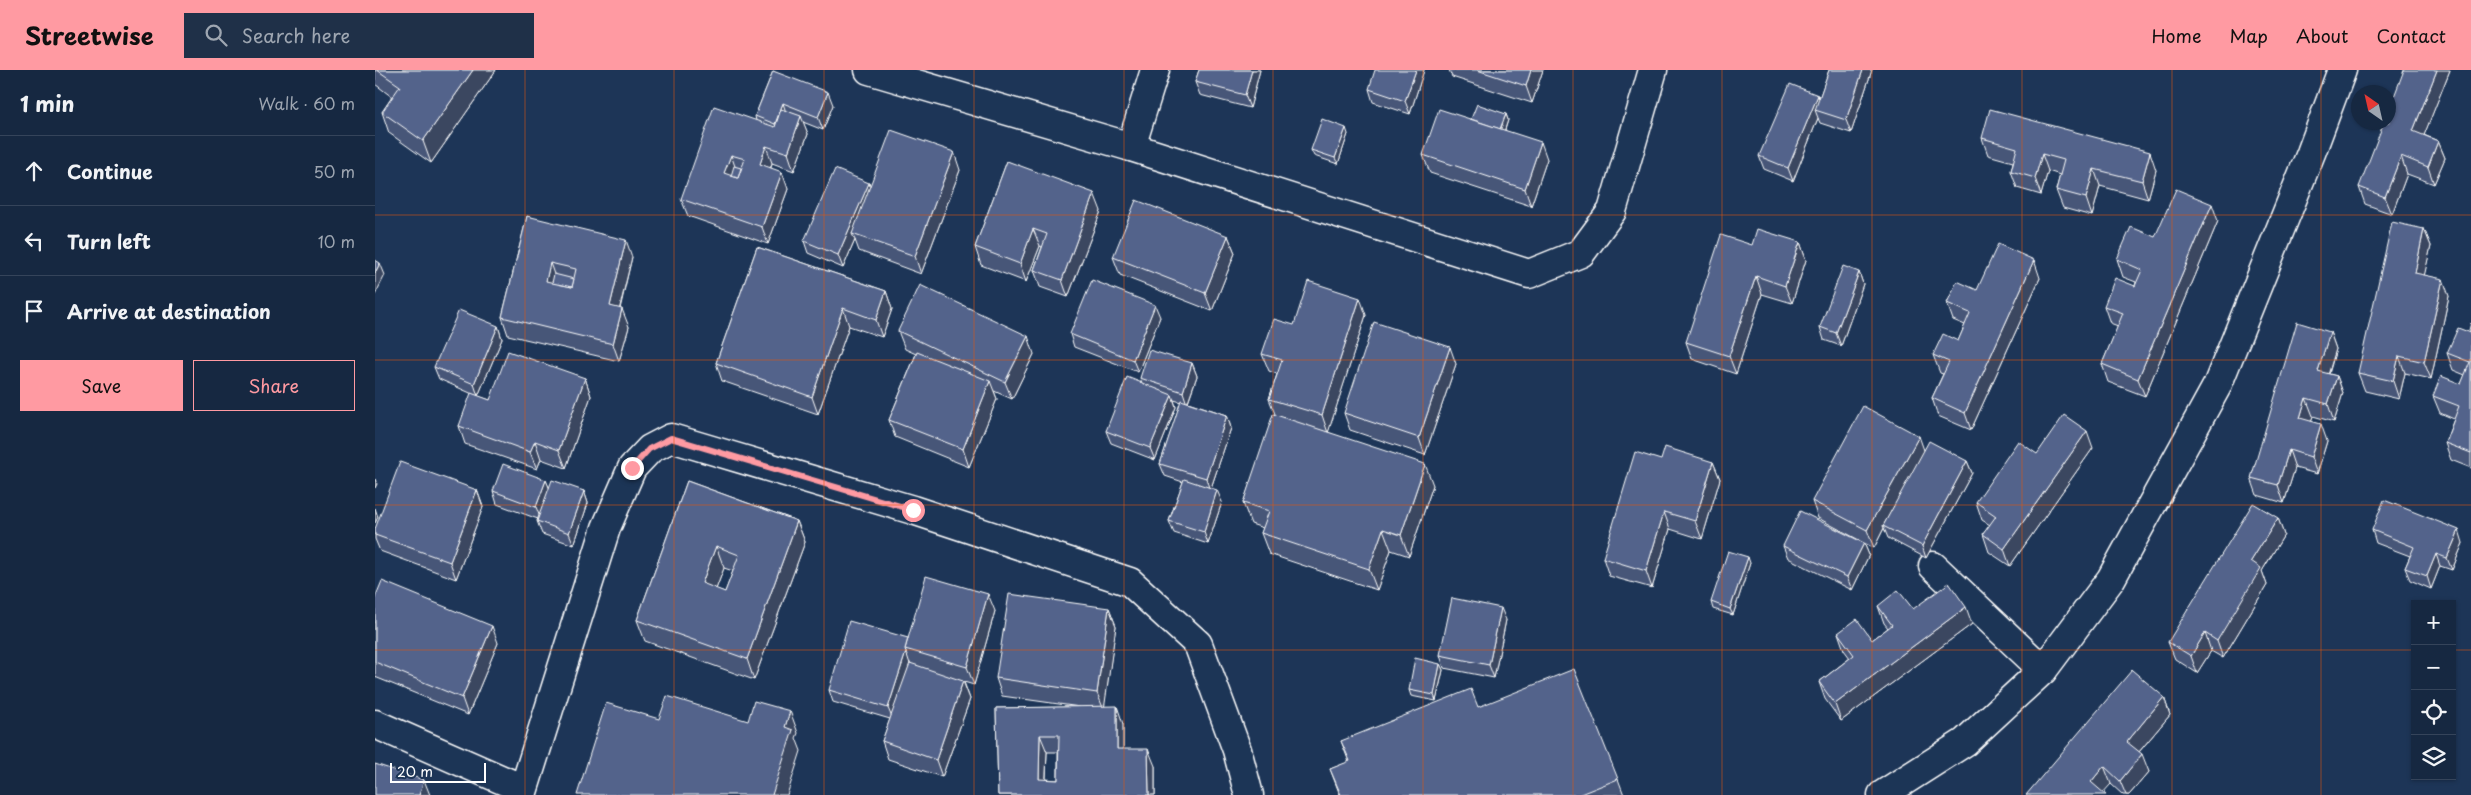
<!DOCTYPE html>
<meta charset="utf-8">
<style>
:root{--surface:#162841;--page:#1f3048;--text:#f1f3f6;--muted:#9ea6b1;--line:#35445a;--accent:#ff9aa2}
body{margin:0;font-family:"Playpen Sans",sans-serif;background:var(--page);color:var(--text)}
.controls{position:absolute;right:15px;bottom:15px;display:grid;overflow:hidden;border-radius:0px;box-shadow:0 1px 4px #0004}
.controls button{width:45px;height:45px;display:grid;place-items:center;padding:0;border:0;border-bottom:1px solid var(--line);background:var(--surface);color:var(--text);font:25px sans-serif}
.compass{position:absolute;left:1976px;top:15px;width:45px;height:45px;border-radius:50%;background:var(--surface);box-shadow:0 1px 4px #0004;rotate:326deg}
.scale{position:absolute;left:15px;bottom:12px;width:96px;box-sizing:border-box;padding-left:5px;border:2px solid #fff;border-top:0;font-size:14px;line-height:18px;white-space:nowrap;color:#fff;-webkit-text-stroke:4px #1d3557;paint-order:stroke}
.stop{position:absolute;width:15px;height:15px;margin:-11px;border:4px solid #ff9aa2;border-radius:50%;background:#fff}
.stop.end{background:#ff9aa2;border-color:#fff;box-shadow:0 1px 5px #0008}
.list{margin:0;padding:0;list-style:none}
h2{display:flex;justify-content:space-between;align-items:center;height:65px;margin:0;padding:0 20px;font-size:21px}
h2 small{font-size:16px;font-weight:400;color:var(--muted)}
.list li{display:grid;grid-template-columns:32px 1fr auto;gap:15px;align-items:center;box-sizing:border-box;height:70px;padding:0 20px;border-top:1px solid var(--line)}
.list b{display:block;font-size:19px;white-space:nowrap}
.list em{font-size:16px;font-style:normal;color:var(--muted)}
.actions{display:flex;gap:10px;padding:15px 20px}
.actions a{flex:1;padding:11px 0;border:1px solid var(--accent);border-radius:0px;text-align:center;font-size:18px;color:var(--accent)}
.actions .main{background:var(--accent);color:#111}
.icon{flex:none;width:28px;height:28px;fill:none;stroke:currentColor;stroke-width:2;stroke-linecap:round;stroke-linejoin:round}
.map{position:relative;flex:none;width:2096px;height:725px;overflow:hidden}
header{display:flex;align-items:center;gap:30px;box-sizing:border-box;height:70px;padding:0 25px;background:var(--accent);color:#111}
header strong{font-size:24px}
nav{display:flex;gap:28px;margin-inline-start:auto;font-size:18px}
.search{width:350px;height:45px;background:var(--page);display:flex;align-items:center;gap:12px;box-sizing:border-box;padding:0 18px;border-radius:0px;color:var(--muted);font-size:19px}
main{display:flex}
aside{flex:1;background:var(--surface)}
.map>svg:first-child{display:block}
</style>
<header>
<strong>Streetwise</strong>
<div class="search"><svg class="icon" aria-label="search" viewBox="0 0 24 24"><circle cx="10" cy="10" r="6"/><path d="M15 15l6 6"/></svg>Search here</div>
<nav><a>Home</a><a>Map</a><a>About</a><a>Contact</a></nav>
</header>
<main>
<aside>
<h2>1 min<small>Walk · 60 m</small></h2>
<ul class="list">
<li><svg class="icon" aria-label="ahead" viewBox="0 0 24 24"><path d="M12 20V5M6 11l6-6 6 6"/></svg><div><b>Continue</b></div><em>50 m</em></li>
<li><svg class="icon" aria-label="left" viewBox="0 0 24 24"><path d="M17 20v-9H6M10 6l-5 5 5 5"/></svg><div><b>Turn left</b></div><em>10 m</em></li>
<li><svg class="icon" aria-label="arrive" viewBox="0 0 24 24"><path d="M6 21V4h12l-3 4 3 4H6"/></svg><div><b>Arrive at destination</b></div></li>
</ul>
<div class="actions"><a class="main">Save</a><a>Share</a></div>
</aside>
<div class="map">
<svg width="2096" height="725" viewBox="0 0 2096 725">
<rect width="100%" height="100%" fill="#1d3557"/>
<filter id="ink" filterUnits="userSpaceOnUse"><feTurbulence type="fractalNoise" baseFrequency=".02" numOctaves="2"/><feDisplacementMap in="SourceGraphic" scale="10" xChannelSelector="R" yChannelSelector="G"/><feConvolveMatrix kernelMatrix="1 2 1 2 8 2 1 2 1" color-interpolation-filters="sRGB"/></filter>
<g filter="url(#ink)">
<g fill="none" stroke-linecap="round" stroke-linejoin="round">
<defs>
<g id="minor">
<polyline points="494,0 756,77 1154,204 1206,183 1237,141 1278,0"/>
<polyline points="756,77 780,0"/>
<polyline points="1558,496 1668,600"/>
<polyline points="0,654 148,719"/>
<polyline points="147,725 231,458 257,398 275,379 296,368 538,440 755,512 823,574 862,680 874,725"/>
<polyline points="1507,725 1590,672 1668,600 1736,509 1842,316 1936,83 1967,0"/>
</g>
</defs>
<use href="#minor" stroke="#fff" stroke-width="31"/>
<use href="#minor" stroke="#1d3557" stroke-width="28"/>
</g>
<g fill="#475678" stroke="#fff" fill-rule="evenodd">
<polygon points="0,0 121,0 56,93 14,63 7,42 17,27 0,14"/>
<polygon points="824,0 885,0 875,38 825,25 820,12"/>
<polygon points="1049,0 1035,44 998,32 994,19"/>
<polygon points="1074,0 1168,0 1157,33 1077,7"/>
<polygon points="1454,0 1497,0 1476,63 1445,53 1443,48 1418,111 1389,99 1384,86 1443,25 1444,29"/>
<polygon points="2075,0 2049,65 2063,71 2070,88 2059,114 2032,104 2017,144 1990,134 1984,117"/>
<polygon points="398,1 458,35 448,60 428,52 433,64 419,101 397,93 396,98 413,119 393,174 313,146 306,129 381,51 380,46"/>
<polygon points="1131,44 1133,50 1130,60 1172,89 1156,136 1055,103 1048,85 1096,49"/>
<polygon points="973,64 963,94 939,86 936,80"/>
<polygon points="1607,68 1781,100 1773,129 1725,116 1717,146 1688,138 1681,120 1685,105 1673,101 1666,125 1642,118 1636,101 1638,92 1613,85"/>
<polygon points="632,91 726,141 693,227 665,217 659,200 667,177 665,176 651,212 606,195 600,177"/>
<polygon points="585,100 546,204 484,181 480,170 468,198 433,183 429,171 495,116"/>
<polygon points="152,146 257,187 245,239 254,257 244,291 133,265 127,247"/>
<polygon points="1843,151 1770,326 1733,312 1727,294 1743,256 1735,253 1729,236 1760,216 1761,212 1748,207 1742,189 1780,167"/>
<polygon points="2049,159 2056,176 2049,205 2074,226 2056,309 2030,303 2024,329 1990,321 1983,303"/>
<polygon points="853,166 860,183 837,241 745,205 738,187"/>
<polygon points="1425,172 1431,190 1417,233 1387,224 1361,304 1317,289 1311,272 1377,175"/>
<polygon points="382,177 511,221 517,239 507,267 474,256 443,344 347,311 341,293"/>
<polygon points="1484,202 1488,214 1466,276 1449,270 1445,257"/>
<polygon points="1665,208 1596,360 1563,346 1557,328 1568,304 1565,303 1558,285 1583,271 1590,255 1578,250 1572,233 1602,220"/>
<polygon points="991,245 953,362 1058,415 1034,486 1016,480 1002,520 894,484 886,463 888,458 876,454 868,433 900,344 894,329 902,304 894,301 887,284 919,255"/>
<polygon points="785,247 763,302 699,277 695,264"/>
<polygon points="2096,253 2096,398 2076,390 2070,373 2079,349 2065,343 2058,326 2086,314 2090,305 2078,300 2072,283 2095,263 2094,260"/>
<polygon points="123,256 127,269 103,326 115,330 210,308 216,326 191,398 166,389 162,399 90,374 84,356 102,326 64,309 59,297"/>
<polygon points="523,261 659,284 637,329 619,321 622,329 594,397 520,367 514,350 541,284 530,279"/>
<polygon points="1955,262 1961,279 1954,304 1962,306 1968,323 1959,352 1938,346 1936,351 1952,371 1942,404 1920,398 1909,433 1882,425 1876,408"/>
<polygon points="817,293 822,306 813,332 852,345 856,358 836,418 847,432 833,474 799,463 794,451 808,412 790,406 785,394 806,332 799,330 801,337 780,390 736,373 731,361 767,313 765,308"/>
<polygon points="1081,294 1050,385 975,360 969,343"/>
<polygon points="1718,378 1635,496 1614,482 1608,464 1615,455 1607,450 1601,432"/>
<polygon points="1549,380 1592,391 1597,403 1551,488 1513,468 1509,458 1499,478 1489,473 1494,485 1477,520 1413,488 1408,476 1484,470 1443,448 1437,431"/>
<polygon points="1286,390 1338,392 1345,409 1327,469 1295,459 1277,518 1234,506 1228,488"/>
<polygon points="171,410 174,418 209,421 213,433 199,475 167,464 162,451 163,449 122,434 118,421"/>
<path d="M 312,411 L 422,451 L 430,472 L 379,610 L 270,571 L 262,550 ZM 349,498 L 358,501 L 350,522 L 341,519 Z"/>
<polygon points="102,420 108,437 81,509 5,481 0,469 0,459"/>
<polygon points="1903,448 1909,465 1887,501 1892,515 1848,588 1836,581 1822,603 1800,589 1793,572"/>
<polygon points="1997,460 2088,473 2077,500 2065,496 2056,519 2035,510 2030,498 2035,486 2001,473"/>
<polygon points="1375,493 1358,545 1338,539 1336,532"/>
<polygon points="0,528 123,573 93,645 0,607"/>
<polygon points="1503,536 1538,539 1597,554 1466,651 1450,629 1444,612 1475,588 1469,580 1463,563 1497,570 1513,558 1509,553"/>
<path d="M 734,538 L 741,556 L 729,636 L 748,654 L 748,679 L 780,696 L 780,725 L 623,725 L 621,638 L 705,637 L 627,626 L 621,608 ZM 672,682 L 683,682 L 683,710 L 671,709 Z"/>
<polygon points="620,541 599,615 589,612 595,629 567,707 513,689 507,671 515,649 458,632 454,620 533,568"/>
<polygon points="1131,550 1119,608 1069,598 1065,585"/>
<polygon points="1065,594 1068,600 1061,631 1036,626 1034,620"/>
<polygon points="1789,627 1795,645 1764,682 1774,702 1754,725 1748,725 1736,714 1651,725"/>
<polygon points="1103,637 1243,709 1249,725 965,725 955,699 974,692 966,671"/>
</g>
<g fill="#3a4661" stroke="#fff">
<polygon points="98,0 121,0 56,93 48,71"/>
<polygon points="877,0 885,0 875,38 870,25"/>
<polygon points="1041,0 1049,0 1035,44 1030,31"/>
<polygon points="1156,0 1168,0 1157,33 1151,16"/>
<polygon points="1488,0 1497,0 1476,63 1471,50"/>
<polygon points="2062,0 2075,0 2044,78 2038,61"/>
<polygon points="453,22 458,35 448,60 443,47"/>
<polygon points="1443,25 1447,38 1440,40 1443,48 1418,111 1413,98"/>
<polygon points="408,33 412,46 404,66 400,54"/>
<polygon points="1131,44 1133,50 1126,71 1124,64"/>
<polygon points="426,46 433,64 419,101 413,83"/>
<polygon points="971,58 973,64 963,94 960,88"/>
<polygon points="2063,71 2070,88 2059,114 2053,97"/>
<polygon points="1166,72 1172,89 1156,136 1150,119"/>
<polygon points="391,76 397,93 391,111 385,94"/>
<polygon points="579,82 585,100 546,204 540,186"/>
<polygon points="1775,82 1781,100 1773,129 1767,111"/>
<polygon points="1667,84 1673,101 1666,125 1660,108"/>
<polygon points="356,85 362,102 357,116 349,103"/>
<polygon points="2026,86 2032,104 2017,144 2010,127"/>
<polygon points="1719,99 1725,116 1717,146 1711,128"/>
<polygon points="407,102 413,119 393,174 387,157"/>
<polygon points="494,113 499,126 477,164 480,170 468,198 463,185"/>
<polygon points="719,123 726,141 693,227 687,210"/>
<polygon points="1837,134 1843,151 1770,326 1763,309"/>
<polygon points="658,159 665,176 651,212 645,194"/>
<polygon points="2049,159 2056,176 2046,220 2040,203"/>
<polygon points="853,166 860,183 837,241 830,223"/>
<polygon points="251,170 257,187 241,253 235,236"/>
<polygon points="1425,172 1431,190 1417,233 1410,216"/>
<polygon points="1659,190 1665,208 1596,360 1590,343"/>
<polygon points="5,193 10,205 0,225 0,203"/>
<polygon points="175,193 181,210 178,223 171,211"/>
<polygon points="1484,202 1488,214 1466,276 1461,263"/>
<polygon points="1381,206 1387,224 1361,304 1354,286"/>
<polygon points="2068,209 2074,226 2056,309 2049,292"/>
<polygon points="511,221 517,239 507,267 501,250"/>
<polygon points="985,228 991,245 953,363 947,345"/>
<polygon points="780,235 785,247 763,302 758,290"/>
<polygon points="468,238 474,256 443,344 437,327"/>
<polygon points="247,239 254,257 244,291 238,274"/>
<polygon points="123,256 127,269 103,326 99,314"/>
<polygon points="1955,262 1961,279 1949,318 1943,301"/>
<polygon points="653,266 659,284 637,329 630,312"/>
<polygon points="1075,277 1081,294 1050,385 1044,368"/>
<polygon points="2024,286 2030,303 2024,329 2018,311"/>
<polygon points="817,293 822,306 812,334 808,322"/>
<polygon points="1962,306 1968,323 1959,352 1953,334"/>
<polygon points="210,308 216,326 191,398 184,380"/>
<polygon points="615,311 622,329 594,397 588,379"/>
<polygon points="797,325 801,337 780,390 775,378"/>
<polygon points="1931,328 1938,346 1931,365 1925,348"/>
<polygon points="852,345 856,358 835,421 831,408"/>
<polygon points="1946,354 1952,371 1942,404 1936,387"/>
<polygon points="1712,361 1718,378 1635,496 1629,479"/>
<polygon points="1544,366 1550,383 1508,456 1509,458 1499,478 1492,460"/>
<polygon points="160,371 166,389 162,399 155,382"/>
<polygon points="1914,380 1920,398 1909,433 1903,415"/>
<polygon points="1592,391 1597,403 1551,488 1547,476"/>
<polygon points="1338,392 1345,409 1327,469 1320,451"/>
<polygon points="1050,394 1058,415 1034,486 1026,465"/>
<polygon points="0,409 2,414 0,418"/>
<polygon points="171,410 176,422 166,450 161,437"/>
<polygon points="102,420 108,437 81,509 75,492"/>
<polygon points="842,420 847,432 833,474 829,462"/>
<polygon points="209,421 213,433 199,475 194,463"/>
<polygon points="0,438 3,447 0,453"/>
<polygon points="1289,442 1295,459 1277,518 1271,501"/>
<polygon points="1903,448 1909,465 1887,501 1892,515 1848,588 1842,571 1876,491"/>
<polygon points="422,451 430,472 379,610 372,589"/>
<polygon points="1008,459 1016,480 1002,520 994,499"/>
<polygon points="2084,460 2088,473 2077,500 2072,488"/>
<polygon points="1489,473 1494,485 1477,520 1472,507"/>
<polygon points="341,476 349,498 335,535 327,513"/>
<polygon points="2061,484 2065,496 2056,519 2052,506"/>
<polygon points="1373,487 1375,493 1358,545 1355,539"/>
<polygon points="613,524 620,541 599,615 592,597"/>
<polygon points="1591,537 1597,554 1466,651 1460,634"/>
<polygon points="734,538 741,556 729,640 722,623"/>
<polygon points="1126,538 1131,550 1119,608 1114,595"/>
<polygon points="117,556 123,573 93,645 87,628"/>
<polygon points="1830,563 1836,581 1822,603 1816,586"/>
<polygon points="531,582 535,594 518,650 513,638"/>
<polygon points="1065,594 1068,600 1061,631 1059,625"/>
<polygon points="588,611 595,629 567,707 561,690"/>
<polygon points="1789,627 1795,645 1758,689 1752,672"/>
<polygon points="742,636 748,654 748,697 742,679"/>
<polygon points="415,641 423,663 421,668 426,681 412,725 397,725 410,657"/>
<polygon points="665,665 672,682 670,725 664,709"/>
<polygon points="773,679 780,696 780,725 774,725"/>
<polygon points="1767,684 1774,702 1754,725 1751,725 1745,711"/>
<polygon points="1729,696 1736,714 1726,725 1716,712"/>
<polygon points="49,710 55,725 44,725"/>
</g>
<g fill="#53648b" stroke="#fff" fill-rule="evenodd">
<polygon points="2,0 98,0 48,71 7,42 25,16"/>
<polygon points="824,0 877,0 870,25 820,12"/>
<polygon points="1000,0 1041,0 1030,31 994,19"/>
<polygon points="1102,0 1156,0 1151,16"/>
<polygon points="1454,0 1488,0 1471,50 1440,40"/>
<polygon points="2029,0 2062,0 2038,61 2063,71 2053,97 2026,86 2010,127 1984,117 2009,52 2014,52 2014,40"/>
<polygon points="398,1 453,22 443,47 408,33 400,54 380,46"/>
<polygon points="1415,14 1443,25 1413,98 1384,86"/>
<polygon points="1102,34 1131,44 1125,59 1096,49"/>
<path d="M 339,36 L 400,57 L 406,39 L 426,46 L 413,83 L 391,76 L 385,94 L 407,102 L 387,157 L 306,129 ZM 356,85 L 370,89 L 363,108 L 349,103 Z"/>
<polygon points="1064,39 1166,72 1150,119 1048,85"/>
<polygon points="1615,39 1775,82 1767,111 1719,99 1711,128 1681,120 1689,90 1667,84 1660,108 1636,101 1642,78 1607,68"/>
<polygon points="947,49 971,58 960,88 936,80"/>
<polygon points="516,60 579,82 540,186 477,164"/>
<polygon points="632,91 719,123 687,210 659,200 672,164 658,159 645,194 600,177"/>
<polygon points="359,96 366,98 363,108 356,106"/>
<polygon points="460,99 494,113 463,185 429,171"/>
<polygon points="1801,119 1837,134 1763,309 1727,294 1748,243 1729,236 1740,208 1760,216 1767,200 1742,189 1756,157 1780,167"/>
<polygon points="761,130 853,166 830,223 738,187"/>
<path d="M 152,146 L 251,170 L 235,236 L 247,239 L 238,274 L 127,247 ZM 175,193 L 201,199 L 197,217 L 171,211 Z"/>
<polygon points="2017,152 2049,159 2040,203 2068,209 2049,292 2024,286 2018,311 1983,303"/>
<polygon points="1382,159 1425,172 1410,216 1381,206 1354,286 1311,272 1346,165 1377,175"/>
<polygon points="1623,174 1659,190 1590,343 1557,328 1574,292 1558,285 1568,264 1583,271 1595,243 1572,233 1582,211 1602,220"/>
<polygon points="382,177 511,221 501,250 468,238 437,327 341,293"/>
<polygon points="0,190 5,193 0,203"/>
<polygon points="1468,196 1484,202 1461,263 1445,257"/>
<polygon points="179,204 199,209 197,217 177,213"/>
<polygon points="717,210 780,235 758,290 695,264"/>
<polygon points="933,211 985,228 947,345 894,329 907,290 887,284 899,249 919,255"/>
<polygon points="545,215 653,266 630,312 523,261"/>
<polygon points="84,240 123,256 99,314 59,297"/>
<polygon points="999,252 1075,277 1044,368 969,343"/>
<polygon points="1922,252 1955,262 1943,301 1962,306 1953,334 1931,328 1925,348 1946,354 1936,387 1914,380 1903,415 1876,408"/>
<polygon points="2083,258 2096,263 2096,383 2070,373 2084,336 2058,326 2066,306 2086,314 2095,292 2072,283"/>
<polygon points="774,280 817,293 808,322 765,308"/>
<polygon points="133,281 210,308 184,380 160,371 155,382 84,356 96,323 115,330"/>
<polygon points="542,282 615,311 588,379 514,350"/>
<polygon points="752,307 797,325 775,378 731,361"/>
<polygon points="806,330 852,345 831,408 785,394"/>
<polygon points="1488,336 1544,366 1492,460 1437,431"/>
<polygon points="898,344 1050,394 1026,465 1008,459 994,499 886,463 894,441 868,433"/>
<polygon points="1689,345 1712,361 1629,479 1608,464 1621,446 1601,432 1643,371 1662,384"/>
<polygon points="1554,371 1592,391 1547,476 1508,456"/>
<polygon points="1290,377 1338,392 1320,451 1289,442 1271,501 1228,488 1260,382 1286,390"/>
<polygon points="25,392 102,420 75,492 0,465 0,459"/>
<polygon points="128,394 171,410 161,437 118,421"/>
<polygon points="809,409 842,420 829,462 794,451"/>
<polygon points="177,410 209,421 194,463 162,451"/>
<path d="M 312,411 L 422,451 L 372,589 L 262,550 ZM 341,476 L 364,485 L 350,522 L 327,513 Z"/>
<polygon points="2009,430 2084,460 2072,488 2061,484 2052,506 2030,498 2039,477 1997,460"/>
<polygon points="1878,433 1903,448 1876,491 1886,498 1842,571 1830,563 1816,586 1793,572"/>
<polygon points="1425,441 1489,473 1472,507 1408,476"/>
<polygon points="1353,481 1373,487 1355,539 1336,532"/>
<polygon points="551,506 613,524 592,597 530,579"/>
<polygon points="7,511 117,556 87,628 0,592 0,528"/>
<polygon points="1574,513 1591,537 1460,634 1444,612 1479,585 1463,563 1482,549 1497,570 1517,555 1503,536 1523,520 1538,539"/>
<polygon points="634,524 734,538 722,623 621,608"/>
<polygon points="1077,528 1126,538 1114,595 1065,585"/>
<polygon points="474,551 533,568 530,579 531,582 513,638 454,620"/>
<polygon points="1040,588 1065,594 1059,625 1034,620"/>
<polygon points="535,593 588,611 561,690 507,671"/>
<polygon points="1199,599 1243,709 1203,725 966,725 955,699 975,691 966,671 1096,619 1103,637"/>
<polygon points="1757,600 1789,627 1752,672 1767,684 1745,711 1729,696 1716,712 1731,725 1651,725"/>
<polygon points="292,626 373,651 379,631 415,641 410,657 418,660 397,725 202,725 231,633 284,649"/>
<path d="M 742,636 L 742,679 L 773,679 L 774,725 L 623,725 L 621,638 ZM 665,665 L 684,665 L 683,710 L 664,709 Z"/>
<polygon points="0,694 49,710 44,725 0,725"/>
</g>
</g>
<g fill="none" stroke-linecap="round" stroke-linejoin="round" filter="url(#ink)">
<polyline stroke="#ff9aa2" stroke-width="6" points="257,398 274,379 296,368 538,440"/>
</g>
<path fill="none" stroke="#e8590c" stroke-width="1" stroke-opacity="0.55" d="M 150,0 L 150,725M 299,0 L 299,725M 449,0 L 449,725M 599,0 L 599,725M 749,0 L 749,725M 898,0 L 898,725M 1048,0 L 1048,725M 1198,0 L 1198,725M 1347,0 L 1347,725M 1497,0 L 1497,725M 1647,0 L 1647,725M 1797,0 L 1797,725M 1946,0 L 1946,725M 0,145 L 2096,145M 0,290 L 2096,290M 0,435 L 2096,435M 0,580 L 2040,580M 2077,580 L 2096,580"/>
</svg>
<div class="controls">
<button>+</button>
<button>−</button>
<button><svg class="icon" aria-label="locate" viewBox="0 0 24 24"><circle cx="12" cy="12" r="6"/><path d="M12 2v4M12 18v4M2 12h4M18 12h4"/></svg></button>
<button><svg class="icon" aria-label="layers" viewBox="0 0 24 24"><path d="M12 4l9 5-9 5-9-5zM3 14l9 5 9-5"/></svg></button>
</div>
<svg class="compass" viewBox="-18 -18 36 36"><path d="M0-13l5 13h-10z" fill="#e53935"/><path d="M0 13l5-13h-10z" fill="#9ea6b1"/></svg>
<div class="scale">20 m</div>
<div class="stop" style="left:538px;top:440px"></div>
<div class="stop end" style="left:257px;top:398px"></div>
</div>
</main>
